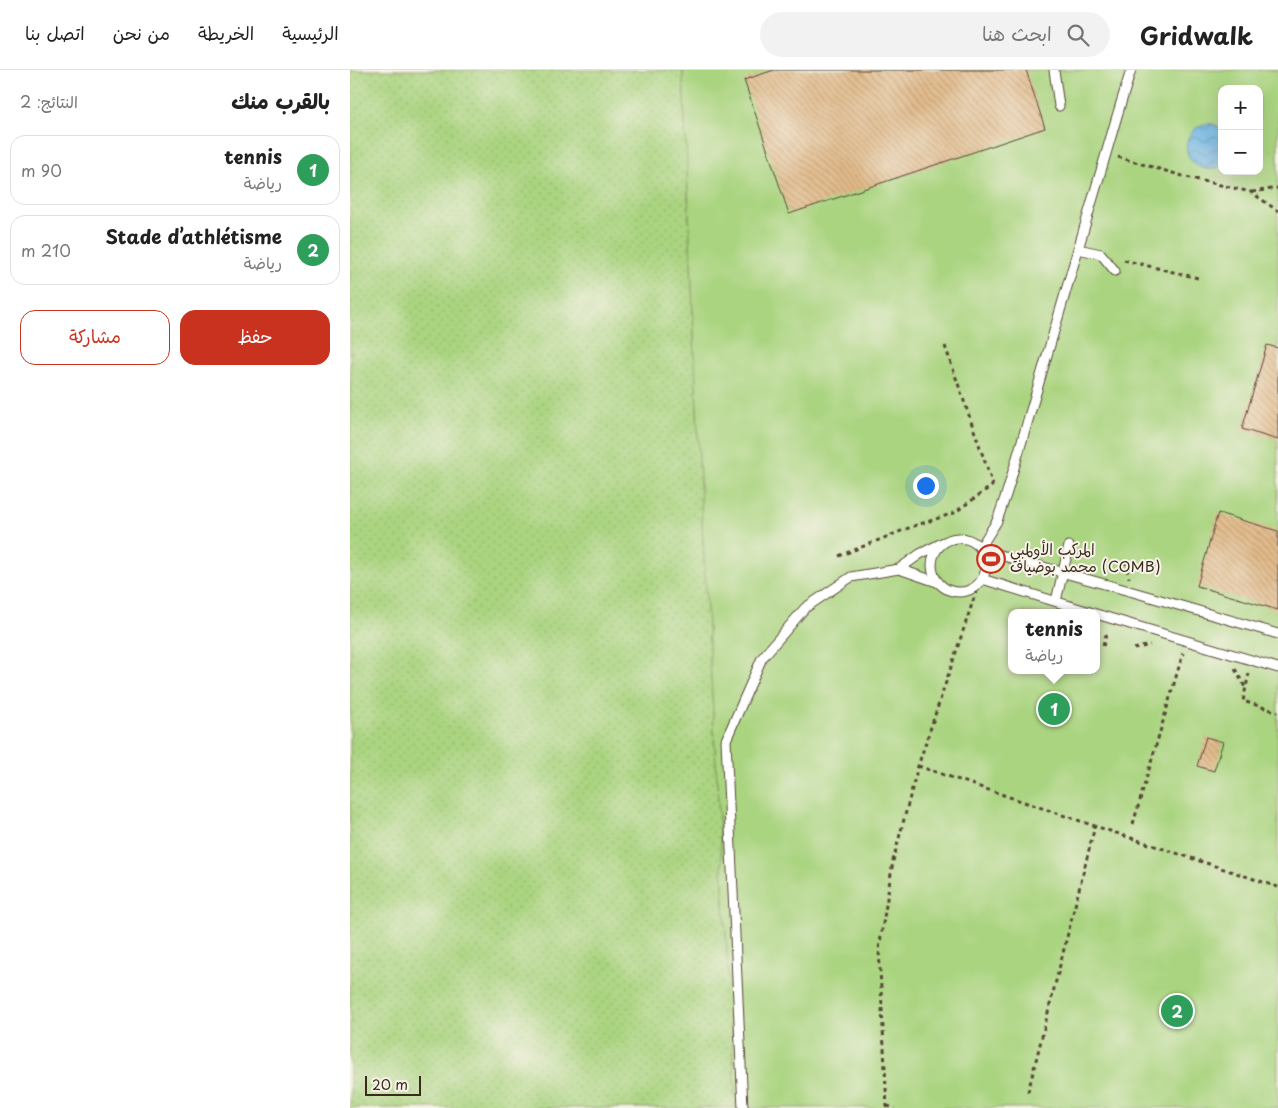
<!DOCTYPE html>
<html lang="ar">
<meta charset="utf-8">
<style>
:root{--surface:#fff;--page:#f2f2f2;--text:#222;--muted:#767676;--line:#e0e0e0;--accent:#c8321e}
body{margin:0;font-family:"Playpen Sans","Playpen Sans Arabic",sans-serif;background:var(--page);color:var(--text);direction:rtl}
.controls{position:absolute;right:15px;top:15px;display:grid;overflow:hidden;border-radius:10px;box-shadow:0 5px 20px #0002}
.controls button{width:45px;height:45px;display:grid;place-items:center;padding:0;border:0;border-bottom:1px solid var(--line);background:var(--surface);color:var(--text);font:25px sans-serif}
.scale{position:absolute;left:15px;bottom:12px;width:56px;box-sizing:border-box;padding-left:5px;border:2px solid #3b2a1e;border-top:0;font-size:14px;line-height:18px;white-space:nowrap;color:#3b2a1e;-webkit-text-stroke:4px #f7f3e8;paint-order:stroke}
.you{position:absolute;left:575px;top:415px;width:18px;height:18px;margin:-12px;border:4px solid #fff;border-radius:50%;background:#1a73e8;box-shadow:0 0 0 8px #1a73e833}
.badge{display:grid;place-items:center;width:32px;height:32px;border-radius:50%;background:var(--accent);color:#fff;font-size:16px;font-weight:700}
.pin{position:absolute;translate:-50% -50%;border:2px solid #fff;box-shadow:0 1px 5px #0006}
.popup{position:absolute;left:658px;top:539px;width:92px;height:65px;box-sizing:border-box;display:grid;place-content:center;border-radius:10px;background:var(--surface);filter:drop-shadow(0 1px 4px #0005);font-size:16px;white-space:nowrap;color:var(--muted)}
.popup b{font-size:19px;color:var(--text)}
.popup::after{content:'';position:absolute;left:50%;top:100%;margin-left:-10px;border:10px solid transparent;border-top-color:var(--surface)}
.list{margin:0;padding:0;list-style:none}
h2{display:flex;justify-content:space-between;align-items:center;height:65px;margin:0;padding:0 20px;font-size:21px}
h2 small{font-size:16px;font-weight:400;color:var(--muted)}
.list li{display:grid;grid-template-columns:32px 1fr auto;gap:15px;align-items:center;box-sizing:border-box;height:70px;margin:0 10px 10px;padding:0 10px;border:1px solid var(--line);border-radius:15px}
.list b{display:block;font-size:19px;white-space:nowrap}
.list p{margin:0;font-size:16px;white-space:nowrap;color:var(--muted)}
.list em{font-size:16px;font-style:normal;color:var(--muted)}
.actions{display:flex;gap:10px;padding:15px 20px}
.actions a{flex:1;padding:11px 0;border:1px solid var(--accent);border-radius:15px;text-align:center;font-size:18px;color:var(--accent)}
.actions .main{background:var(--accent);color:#fff}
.icon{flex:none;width:28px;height:28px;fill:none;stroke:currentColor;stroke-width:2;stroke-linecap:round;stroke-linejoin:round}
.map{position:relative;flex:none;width:928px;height:1038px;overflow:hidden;direction:ltr}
header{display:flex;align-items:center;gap:30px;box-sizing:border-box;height:70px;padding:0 25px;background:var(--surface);border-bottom:1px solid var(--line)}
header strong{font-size:24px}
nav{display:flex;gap:28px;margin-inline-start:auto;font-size:18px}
.search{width:350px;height:45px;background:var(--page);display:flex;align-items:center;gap:12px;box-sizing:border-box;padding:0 18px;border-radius:28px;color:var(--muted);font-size:19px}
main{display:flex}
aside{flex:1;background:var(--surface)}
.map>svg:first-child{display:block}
</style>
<header>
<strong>Gridwalk</strong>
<div class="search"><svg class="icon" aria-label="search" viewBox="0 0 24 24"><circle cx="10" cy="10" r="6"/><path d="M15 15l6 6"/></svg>ابحث هنا</div>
<nav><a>الرئيسية</a><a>الخريطة</a><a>من نحن</a><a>اتصل بنا</a></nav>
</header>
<main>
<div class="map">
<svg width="928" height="1038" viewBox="0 0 928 1038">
<defs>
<pattern id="green-dots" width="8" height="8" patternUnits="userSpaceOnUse" patternTransform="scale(1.25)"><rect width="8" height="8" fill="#aad480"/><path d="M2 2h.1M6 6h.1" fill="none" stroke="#93b66e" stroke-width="1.8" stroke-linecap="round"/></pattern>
<pattern id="water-waves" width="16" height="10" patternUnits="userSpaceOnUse" patternTransform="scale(1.25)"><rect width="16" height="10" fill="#6cb3e3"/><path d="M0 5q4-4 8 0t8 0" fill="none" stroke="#5a92b7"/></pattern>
<pattern id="building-back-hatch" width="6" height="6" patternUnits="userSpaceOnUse" patternTransform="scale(1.25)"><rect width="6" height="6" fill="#e2bb8b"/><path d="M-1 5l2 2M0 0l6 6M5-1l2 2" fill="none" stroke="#b89871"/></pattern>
</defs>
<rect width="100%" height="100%" fill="#f7f3e8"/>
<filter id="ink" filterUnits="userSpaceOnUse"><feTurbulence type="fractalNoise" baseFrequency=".02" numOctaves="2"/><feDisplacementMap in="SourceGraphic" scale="10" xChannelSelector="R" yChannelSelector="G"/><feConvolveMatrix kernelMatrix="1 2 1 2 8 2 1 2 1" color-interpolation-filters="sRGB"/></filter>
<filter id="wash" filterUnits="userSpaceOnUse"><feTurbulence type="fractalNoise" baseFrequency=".0096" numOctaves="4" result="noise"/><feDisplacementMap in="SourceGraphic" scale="20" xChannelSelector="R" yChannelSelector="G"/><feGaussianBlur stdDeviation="1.12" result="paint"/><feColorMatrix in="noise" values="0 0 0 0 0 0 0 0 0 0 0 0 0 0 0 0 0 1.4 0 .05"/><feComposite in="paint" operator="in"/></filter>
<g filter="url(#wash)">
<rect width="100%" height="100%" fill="#f5e3cd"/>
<polygon fill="url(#green-dots)" stroke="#727f4f" points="0,0 333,0 351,435 386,1038 0,1038"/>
<path fill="#aad480" stroke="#727f4f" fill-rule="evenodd" d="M 333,0 L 928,0 L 928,1038 L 386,1038 L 351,435 ZM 872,19 L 909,19 L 909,101 L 872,101 ZM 662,543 L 746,543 L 746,600 L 662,600 Z"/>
<path fill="url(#water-waves)" stroke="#546e80" d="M 854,54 L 862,54 L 872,58 L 872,95 C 844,113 818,69 854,54 Z"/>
<g id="blocks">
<g fill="url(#building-back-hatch)">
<polygon points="424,0 676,0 695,58 439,144 394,10"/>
<polygon points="917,275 928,278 928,370 892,359"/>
<polygon points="868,443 928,461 928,540 847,516"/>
<polygon points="856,667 873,672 864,701 847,696"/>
</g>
</g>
</g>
<g filter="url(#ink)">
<use href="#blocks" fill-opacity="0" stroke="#574638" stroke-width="1"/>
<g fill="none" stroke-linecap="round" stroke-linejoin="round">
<defs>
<g id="lane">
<polyline points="704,0 709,36"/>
<polyline points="728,179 751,184 765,201"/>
<circle cx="609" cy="495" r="27"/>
<polyline points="630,478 647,451 657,422 767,46 781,0"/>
<polyline points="632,480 783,522 928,564"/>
<polyline points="549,499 587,512"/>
<polyline points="632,509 743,543"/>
<polyline points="706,531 719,476"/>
<polyline points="746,544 928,598"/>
<polyline points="393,1038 376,670 412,588 455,538 501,507 549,499 570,484 594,472"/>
</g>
</defs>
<use href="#lane" stroke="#574638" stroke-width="11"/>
<g stroke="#574638" stroke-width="3" stroke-dasharray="4 4" stroke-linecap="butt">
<polyline points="768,87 836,107 901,122 928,141"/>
<polyline points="902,122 928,118"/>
<polyline points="774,190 848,208"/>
<polyline points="595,276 643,415"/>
<polyline points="489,486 561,457 604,443 643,415"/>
<polyline points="775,491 779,508"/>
<polyline points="753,576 757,561"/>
<polyline points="784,579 800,575"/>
<polyline points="885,599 896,619"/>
<polyline points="899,603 893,631 928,642"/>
<polyline points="568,696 745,756 928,817"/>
<polyline points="783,754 833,583"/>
<polyline points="678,1022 745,756"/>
<polyline points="537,1036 545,1038"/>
<polyline points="537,1038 529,879 543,791 568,696 626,522"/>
</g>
<use href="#lane" stroke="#fff" stroke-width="9"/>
</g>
</g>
<defs>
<symbol id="stadium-ring" viewBox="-11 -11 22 22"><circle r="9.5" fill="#f7f3e8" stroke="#c8321e" stroke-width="1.5"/><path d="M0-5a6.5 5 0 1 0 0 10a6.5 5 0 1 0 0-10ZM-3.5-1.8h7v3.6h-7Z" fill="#c8321e"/></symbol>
</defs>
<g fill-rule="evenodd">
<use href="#stadium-ring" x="625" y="473" width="32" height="32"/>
</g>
<g text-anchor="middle" stroke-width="4" stroke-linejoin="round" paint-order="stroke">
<g font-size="15" fill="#3b2a1e" stroke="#f7f3e8" text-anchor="start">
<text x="660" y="485">المركب الأولمبي<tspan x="660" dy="17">محمد بوضياف (COMB)</tspan></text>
</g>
</g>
</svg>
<div class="controls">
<button>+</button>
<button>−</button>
</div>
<div class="scale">20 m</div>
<div class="you"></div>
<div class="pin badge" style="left:704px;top:639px;background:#2e9e5b">1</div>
<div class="popup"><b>tennis</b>رياضة</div>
<div class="pin badge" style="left:827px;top:941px;background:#2e9e5b">2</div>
</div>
<aside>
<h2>بالقرب منك<small>النتائج: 2</small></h2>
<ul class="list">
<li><span class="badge" style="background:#2e9e5b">1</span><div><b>tennis</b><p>رياضة</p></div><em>90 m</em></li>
<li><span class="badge" style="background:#2e9e5b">2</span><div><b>Stade d’athlétisme</b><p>رياضة</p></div><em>210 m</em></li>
</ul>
<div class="actions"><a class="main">حفظ</a><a>مشاركة</a></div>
</aside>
</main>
